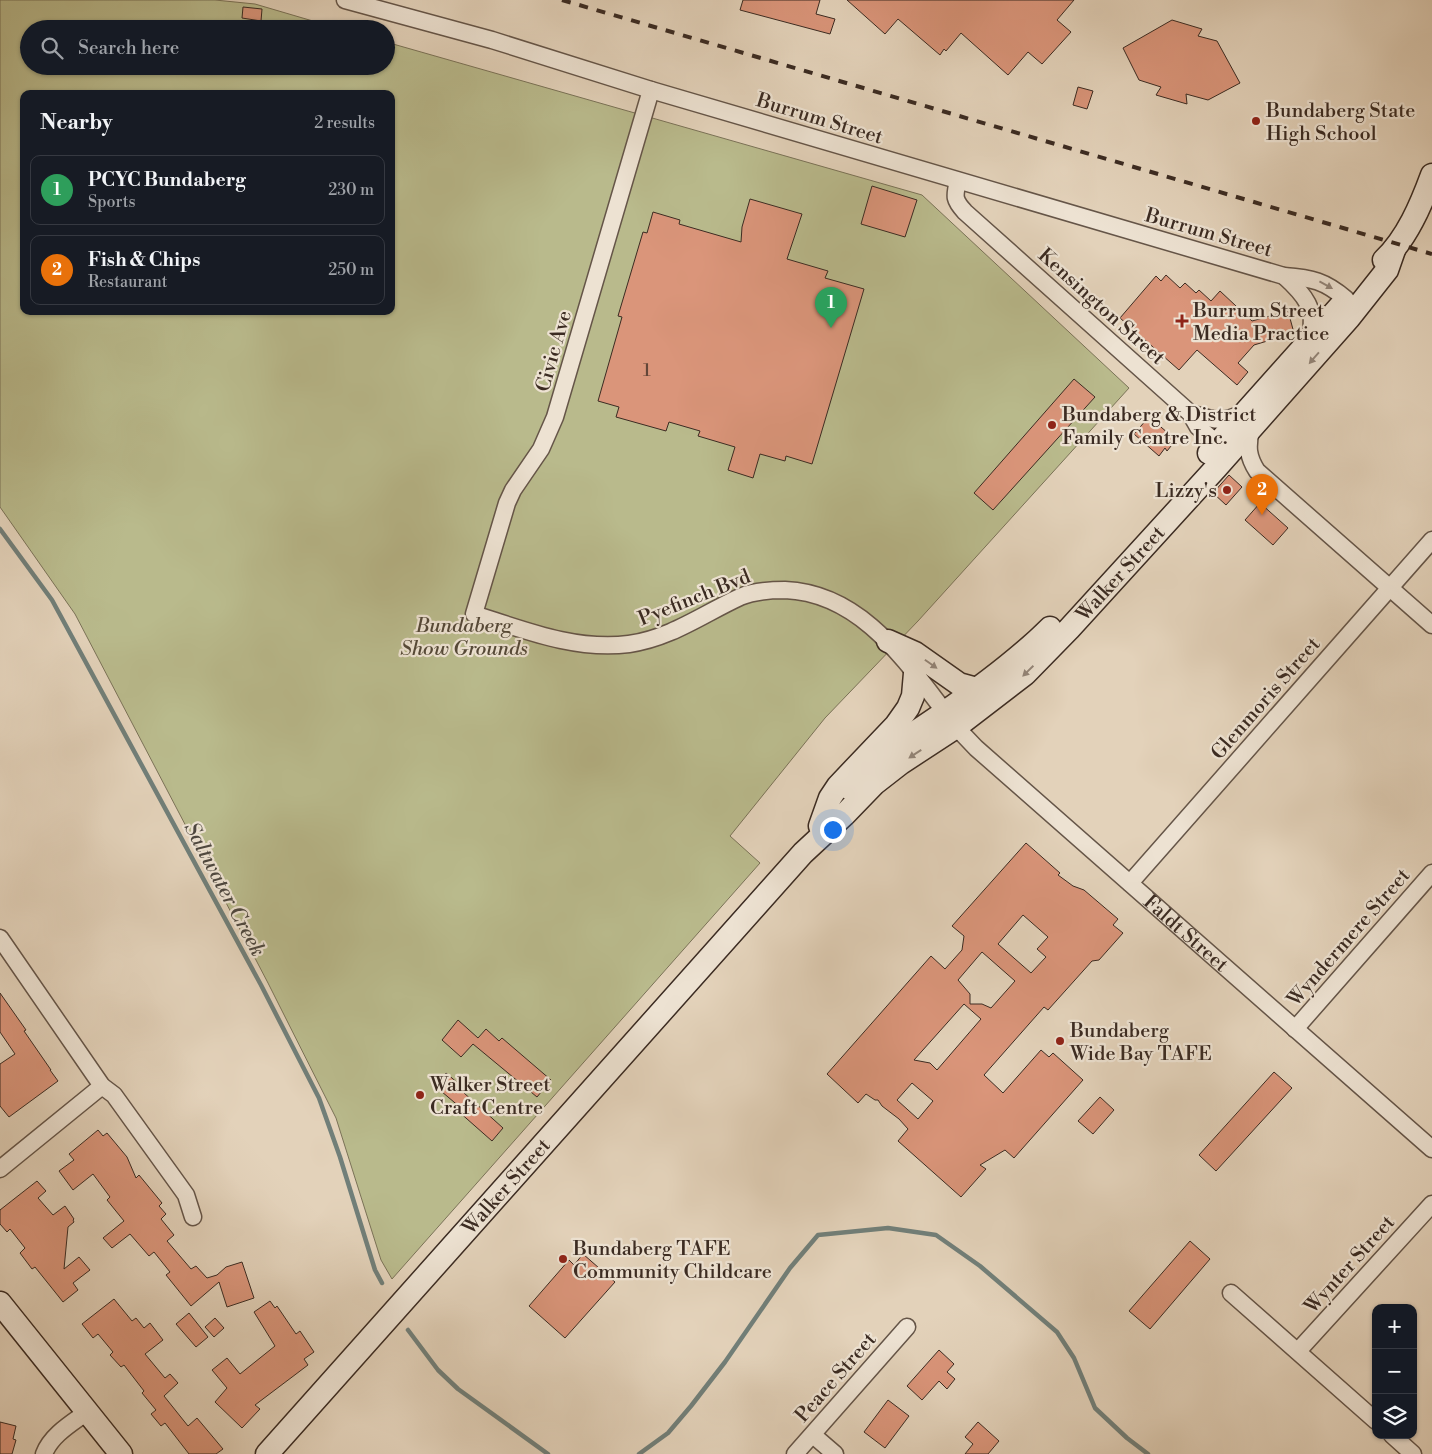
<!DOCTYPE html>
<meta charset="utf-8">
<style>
:root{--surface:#171b24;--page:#242831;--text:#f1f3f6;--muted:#9ea1a6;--line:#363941;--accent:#c59692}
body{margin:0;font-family:"Libre Bodoni",serif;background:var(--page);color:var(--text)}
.controls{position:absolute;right:15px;bottom:15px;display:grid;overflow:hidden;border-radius:10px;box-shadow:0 1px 4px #0004}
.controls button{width:45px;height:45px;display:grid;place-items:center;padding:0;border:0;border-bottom:1px solid var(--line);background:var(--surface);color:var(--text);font:25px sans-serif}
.you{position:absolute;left:832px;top:829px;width:18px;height:18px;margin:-12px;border:4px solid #fff;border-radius:50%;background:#1a73e8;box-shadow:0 0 0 8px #1a73e833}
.badge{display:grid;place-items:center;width:32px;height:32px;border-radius:50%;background:var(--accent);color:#fff;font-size:16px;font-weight:700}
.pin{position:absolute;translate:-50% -41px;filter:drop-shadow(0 1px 2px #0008)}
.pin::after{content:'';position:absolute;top:26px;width:18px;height:15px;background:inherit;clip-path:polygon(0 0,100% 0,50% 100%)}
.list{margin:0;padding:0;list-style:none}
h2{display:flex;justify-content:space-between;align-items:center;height:65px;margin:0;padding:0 20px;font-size:21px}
h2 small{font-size:16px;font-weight:400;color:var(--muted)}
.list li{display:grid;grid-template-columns:32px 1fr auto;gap:15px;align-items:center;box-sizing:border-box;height:70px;margin:0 10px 10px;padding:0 10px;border:1px solid var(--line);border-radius:10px}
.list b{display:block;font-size:19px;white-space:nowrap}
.list p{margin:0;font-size:16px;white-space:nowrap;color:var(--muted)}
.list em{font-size:16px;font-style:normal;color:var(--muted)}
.icon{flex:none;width:28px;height:28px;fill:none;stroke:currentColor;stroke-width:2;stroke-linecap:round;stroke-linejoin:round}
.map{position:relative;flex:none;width:1432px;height:1454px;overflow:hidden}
.search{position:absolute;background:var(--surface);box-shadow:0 1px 4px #0004;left:20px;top:20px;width:375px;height:55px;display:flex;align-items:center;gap:12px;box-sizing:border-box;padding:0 18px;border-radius:28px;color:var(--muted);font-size:19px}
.panel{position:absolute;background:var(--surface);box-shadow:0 1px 4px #0004;left:20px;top:90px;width:375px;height:225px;border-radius:10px}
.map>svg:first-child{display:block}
</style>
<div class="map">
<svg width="1432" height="1454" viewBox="0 0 1432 1454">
<rect width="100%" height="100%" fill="#e3d2ba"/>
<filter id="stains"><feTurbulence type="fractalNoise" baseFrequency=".004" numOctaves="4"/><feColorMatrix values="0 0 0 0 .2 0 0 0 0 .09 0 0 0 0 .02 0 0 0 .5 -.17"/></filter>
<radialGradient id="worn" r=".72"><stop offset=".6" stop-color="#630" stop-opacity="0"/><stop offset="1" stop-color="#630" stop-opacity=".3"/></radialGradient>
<path fill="#b9ba8c" stroke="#7a7257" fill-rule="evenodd" d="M 0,0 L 215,0 L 255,4 L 340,29 L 29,29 L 29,66 L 386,66 L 386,42 L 922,195 L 1129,388 L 918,621 L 825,718 L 730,836 L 760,863 L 392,1279 L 381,1260 L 336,1118 L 268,983 L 75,614 L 0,507 ZM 24,94 L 391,94 L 391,311 L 24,311 Z"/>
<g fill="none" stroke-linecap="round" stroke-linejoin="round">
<g stroke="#717f79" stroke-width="4.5">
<polyline points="0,529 52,600 261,985 319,1098 340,1157 375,1270 382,1283"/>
<polyline points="408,1330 438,1370 458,1389 548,1454"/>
<polyline points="639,1454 668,1433 691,1406 725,1362 790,1268 818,1235 888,1228 936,1235 980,1266 1057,1332 1074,1358 1095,1408 1127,1438 1148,1454"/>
</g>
</g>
<g fill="#da957a" stroke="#3b2b22" fill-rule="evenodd">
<polygon points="743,0 820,0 816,14 835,19 830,34 740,10"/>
<polygon points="847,0 1074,0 1057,20 1071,32 1042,64 1028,52 1008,75 961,33 946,51 944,49 940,55 898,19 885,34"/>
<polygon points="243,7 262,9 261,21 242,18"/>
<polygon points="1172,20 1202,29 1198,36 1217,41 1240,83 1208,100 1186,94 1187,104 1156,95 1161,87 1139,80 1123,48"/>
<polygon points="1078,87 1093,91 1087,109 1073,105"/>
<polygon points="872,186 917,200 905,237 861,224"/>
<polygon points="750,199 802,214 787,259 828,271 825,278 864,289 812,464 786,456 785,461 760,454 753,478 728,470 735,447 698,436 700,431 669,422 666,431 616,417 619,407 598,401 622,317 618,316 643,232 647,233 653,212 680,220 679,224 741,242 742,227"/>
<polygon points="1166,275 1180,288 1185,283 1196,293 1199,290 1211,301 1220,291 1252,321 1288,311 1294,333 1254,345 1238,363 1248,372 1237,385 1197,350 1179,370 1120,318 1156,276 1161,281"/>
<polygon points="1074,379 1095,397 993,510 974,493"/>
<polygon points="1147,419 1152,423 1154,421 1176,440 1167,451 1165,448 1159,456 1134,434"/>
<polygon points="1229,475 1242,487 1226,505 1213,493"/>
<polygon points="1260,503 1288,528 1273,545 1245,520"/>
<path d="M 1026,843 L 1060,873 L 1058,875 L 1073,886 L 1084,890 L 1118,919 L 1113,925 L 1123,933 L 1099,960 L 1092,961 L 1048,1010 L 1044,1007 L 984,1075 L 1003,1093 L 1041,1050 L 1049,1057 L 1053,1053 L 1083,1080 L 1014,1158 L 1005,1150 L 980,1165 L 986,1169 L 961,1197 L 898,1141 L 908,1129 L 899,1119 L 882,1106 L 878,1100 L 875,1100 L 866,1094 L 858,1103 L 827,1074 L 931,956 L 945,969 L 962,950 L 964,936 L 952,926 ZM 1023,915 L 1048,937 L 1037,949 L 1046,957 L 1031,973 L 998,944 ZM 982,952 L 1015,981 L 991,1008 L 982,1004 L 970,1004 L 970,994 L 958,980 ZM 964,1004 L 981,1019 L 937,1070 L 930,1063 L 914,1060 ZM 912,1083 L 933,1101 L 918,1119 L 897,1100 Z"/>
<polygon points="0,993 26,1030 24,1031 51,1070 50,1070 58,1081 9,1117 0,1106 0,1064 15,1054 0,1032"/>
<polygon points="458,1020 478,1038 486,1029 499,1041 502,1038 551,1080 537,1097 473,1044 461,1057 442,1040"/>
<polygon points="1274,1072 1292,1088 1216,1171 1199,1155"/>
<polygon points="446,1073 466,1090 464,1093 503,1128 492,1141 458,1111 461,1108 435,1086"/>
<polygon points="1100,1097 1114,1110 1093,1134 1078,1121"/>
<polygon points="98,1130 103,1136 107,1133 127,1157 136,1178 139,1175 162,1203 159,1206 166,1214 161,1219 174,1235 167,1241 191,1269 196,1266 207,1278 217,1275 226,1267 242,1262 254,1298 227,1307 219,1282 191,1306 166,1275 170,1272 154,1252 149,1256 130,1234 112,1248 103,1238 124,1221 107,1200 110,1197 93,1174 73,1190 59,1171 74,1160 69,1154"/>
<polygon points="37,1181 46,1191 38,1198 53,1215 65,1206 74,1219 73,1220 74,1222 68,1227 64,1269 79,1257 90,1270 73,1283 78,1290 63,1302 35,1267 32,1269 20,1253 25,1248 10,1229 7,1232 0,1224 0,1210"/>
<polygon points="1190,1241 1210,1259 1150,1329 1129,1311"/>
<polygon points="583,1254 615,1282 565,1338 529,1306 569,1260 574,1265"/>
<polygon points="114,1299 132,1321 136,1318 144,1328 150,1323 163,1340 145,1354 165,1378 170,1374 178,1383 164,1396 188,1426 197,1418 223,1449 216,1454 189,1454 165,1423 161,1426 151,1414 156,1410 142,1393 144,1391 127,1369 124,1365 121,1367 110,1355 113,1352 98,1334 93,1338 82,1324"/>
<polygon points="270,1301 275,1308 277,1306 296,1334 300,1331 314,1352 304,1359 308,1365 255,1405 260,1409 242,1428 215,1402 227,1388 212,1370 227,1358 240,1374 275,1346 254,1312"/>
<polygon points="189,1313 208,1337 196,1347 176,1324"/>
<polygon points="215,1318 224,1328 214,1337 205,1327"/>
<polygon points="939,1350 954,1364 947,1372 955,1379 947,1389 939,1381 922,1400 907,1386"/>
<polygon points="888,1400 909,1416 885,1448 864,1432"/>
<polygon points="0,1422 16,1426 13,1439 16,1440 12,1454 0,1454"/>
<polygon points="978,1422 999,1441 988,1454 965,1454 973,1444 965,1437"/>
</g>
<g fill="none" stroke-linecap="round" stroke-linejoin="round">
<defs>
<g id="street">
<path d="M 345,0 L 492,40 L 651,90 L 1284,276 C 1312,278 1325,281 1346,299 L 1348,311"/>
<path d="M 651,90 L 555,417 L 541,449 L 513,490 L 507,503 L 474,614 C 524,630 576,651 629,644 C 671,638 703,614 740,597 C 754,591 771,590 785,590 C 860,593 904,659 945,712"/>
<path d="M 958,181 C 954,197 954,200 965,212 L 1190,413 L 1198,427 L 1217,443 L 1227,443"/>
<path d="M 1284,276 C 1305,295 1317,309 1310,338"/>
<path d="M 1190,413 C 1214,420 1220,424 1243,413"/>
<path d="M 1251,430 C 1247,447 1248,457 1257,471 L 1432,625"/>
<path id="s1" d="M 956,727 L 976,748 L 1432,1149"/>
<polyline points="1130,883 1432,540"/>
<polyline points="0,938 102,1086 114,1095 186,1195 193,1217"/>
<polyline points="1295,1029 1432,873"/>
<polyline points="0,1169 102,1086"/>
<polyline points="1231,1293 1376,1421"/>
<polyline points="1298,1351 1432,1204"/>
<polyline points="813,1435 835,1454"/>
<polyline points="1392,1435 1413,1454"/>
<path d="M 44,1454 C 51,1435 72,1423 87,1412"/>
<polyline points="795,1454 907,1327"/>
</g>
<g id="secondary">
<path d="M 1384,260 C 1407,238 1421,205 1432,175"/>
<polyline points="1209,453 1343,303"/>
<polyline points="888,641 915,653 959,684 977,689"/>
<path d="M 850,789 C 877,755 909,737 945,712 C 981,687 1018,660 1050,628"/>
<polyline points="820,826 830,798 838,786 896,725 908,708 913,696 915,673"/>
<polyline points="0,1303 121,1454"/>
<path id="s2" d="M 267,1454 L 803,853 L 844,815 L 874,784 L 901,763 L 956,727 L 1025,674 L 1069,629 L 1216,468 L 1349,318 L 1387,270 L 1394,250"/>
</g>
</defs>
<use href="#street" stroke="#655548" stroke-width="19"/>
<use href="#secondary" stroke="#3b2b22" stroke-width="25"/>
<use href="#street" stroke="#ede2d2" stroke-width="16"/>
<use href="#secondary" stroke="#ede2d2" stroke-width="22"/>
<polyline stroke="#3b2b22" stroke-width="4" stroke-dasharray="9 9" stroke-linecap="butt" points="562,0 1432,254"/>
</g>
<defs><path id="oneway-solid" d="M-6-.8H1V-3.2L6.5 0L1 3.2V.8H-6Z" transform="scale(1.25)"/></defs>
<g fill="#94867a">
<use href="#oneway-solid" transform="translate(1326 285) rotate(29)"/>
<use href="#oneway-solid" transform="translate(1314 358) rotate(131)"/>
<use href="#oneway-solid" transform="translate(931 664) rotate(35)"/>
<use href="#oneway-solid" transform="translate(1028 671) rotate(136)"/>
<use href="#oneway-solid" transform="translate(915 754) rotate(147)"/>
</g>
<g fill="#8f2418" stroke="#ede2d2" stroke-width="2">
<circle cx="1256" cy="121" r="5"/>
<path d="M1179.5 313.5h5v5h5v5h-5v5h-5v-5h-5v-5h5z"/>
<circle cx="1052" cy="425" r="5"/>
<circle cx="1227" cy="490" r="5"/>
<circle cx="1060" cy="1041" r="5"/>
<circle cx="420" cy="1095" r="5"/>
<circle cx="563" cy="1259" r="5"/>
</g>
<g text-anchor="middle" stroke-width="4.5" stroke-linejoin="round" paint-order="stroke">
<g font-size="18" fill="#634638">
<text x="647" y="376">1</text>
</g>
<g font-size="20" fill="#3b2b22" stroke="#ede2d2" text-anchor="start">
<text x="1266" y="117">Bundaberg State<tspan x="1266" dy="23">High School</tspan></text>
<text x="1193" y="317">Burrum Street<tspan x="1193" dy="23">Media Practice</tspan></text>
<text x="1062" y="421">Bundaberg &amp; District<tspan x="1062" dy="23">Family Centre Inc.</tspan></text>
<text x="1217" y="497" text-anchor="end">Lizzy's</text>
<text x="1070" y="1037">Bundaberg<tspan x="1070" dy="23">Wide Bay TAFE</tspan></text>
<text x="430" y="1091">Walker Street<tspan x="430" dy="23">Craft Centre</tspan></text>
<text x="573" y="1255">Bundaberg TAFE<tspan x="573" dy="23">Community Childcare</tspan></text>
</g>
<g font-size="20" fill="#3b2b22" stroke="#ede2d2">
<text transform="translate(820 118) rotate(17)" y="7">Burrum Street</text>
<text transform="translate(1209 232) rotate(16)" y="7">Burrum Street</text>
<text transform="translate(1102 306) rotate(42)" y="7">Kensington Street</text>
<text transform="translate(553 351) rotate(-74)" y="7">Civic Ave</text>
<text dy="7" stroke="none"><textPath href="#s2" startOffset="1230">Walker Street</textPath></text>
<text transform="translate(694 597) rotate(-22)" y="7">Pyefinch Bvd</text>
<text transform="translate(1265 698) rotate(-49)" y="7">Glenmoris Street</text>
<text dy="7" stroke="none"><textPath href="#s1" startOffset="309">Faldt Street</textPath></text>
<text transform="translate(1348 937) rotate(-49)" y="7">Wyndermere Street</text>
<text dy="7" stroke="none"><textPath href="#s2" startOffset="359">Walker Street</textPath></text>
<text transform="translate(1349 1264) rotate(-48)" y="7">Wynter Street</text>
<text transform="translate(835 1377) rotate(-49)" y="7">Peace Street</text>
</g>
<g font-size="20" font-style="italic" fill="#544837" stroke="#ede2d2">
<text x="464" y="632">Bundaberg<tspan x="464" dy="23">Show Grounds</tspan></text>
</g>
<g font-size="21" font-style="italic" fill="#4d473f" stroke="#ede2d2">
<text transform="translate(225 889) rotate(62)" y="7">Saltwater Creek</text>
</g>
</g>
<rect width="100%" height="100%" filter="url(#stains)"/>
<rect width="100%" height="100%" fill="url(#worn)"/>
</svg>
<div class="controls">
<button>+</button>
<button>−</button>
<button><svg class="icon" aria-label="layers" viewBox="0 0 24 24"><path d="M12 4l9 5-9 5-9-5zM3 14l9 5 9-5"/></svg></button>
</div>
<div class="you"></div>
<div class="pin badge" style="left:831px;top:328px;background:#2e9e5b">1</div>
<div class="pin badge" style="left:1262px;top:515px;background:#e8710a">2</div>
<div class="search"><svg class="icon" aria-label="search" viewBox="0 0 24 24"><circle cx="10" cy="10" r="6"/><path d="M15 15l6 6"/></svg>Search here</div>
<section class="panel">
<h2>Nearby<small>2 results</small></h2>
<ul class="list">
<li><span class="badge" style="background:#2e9e5b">1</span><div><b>PCYC Bundaberg</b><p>Sports</p></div><em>230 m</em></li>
<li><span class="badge" style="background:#e8710a">2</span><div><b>Fish &amp; Chips</b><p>Restaurant</p></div><em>250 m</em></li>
</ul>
</section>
</div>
